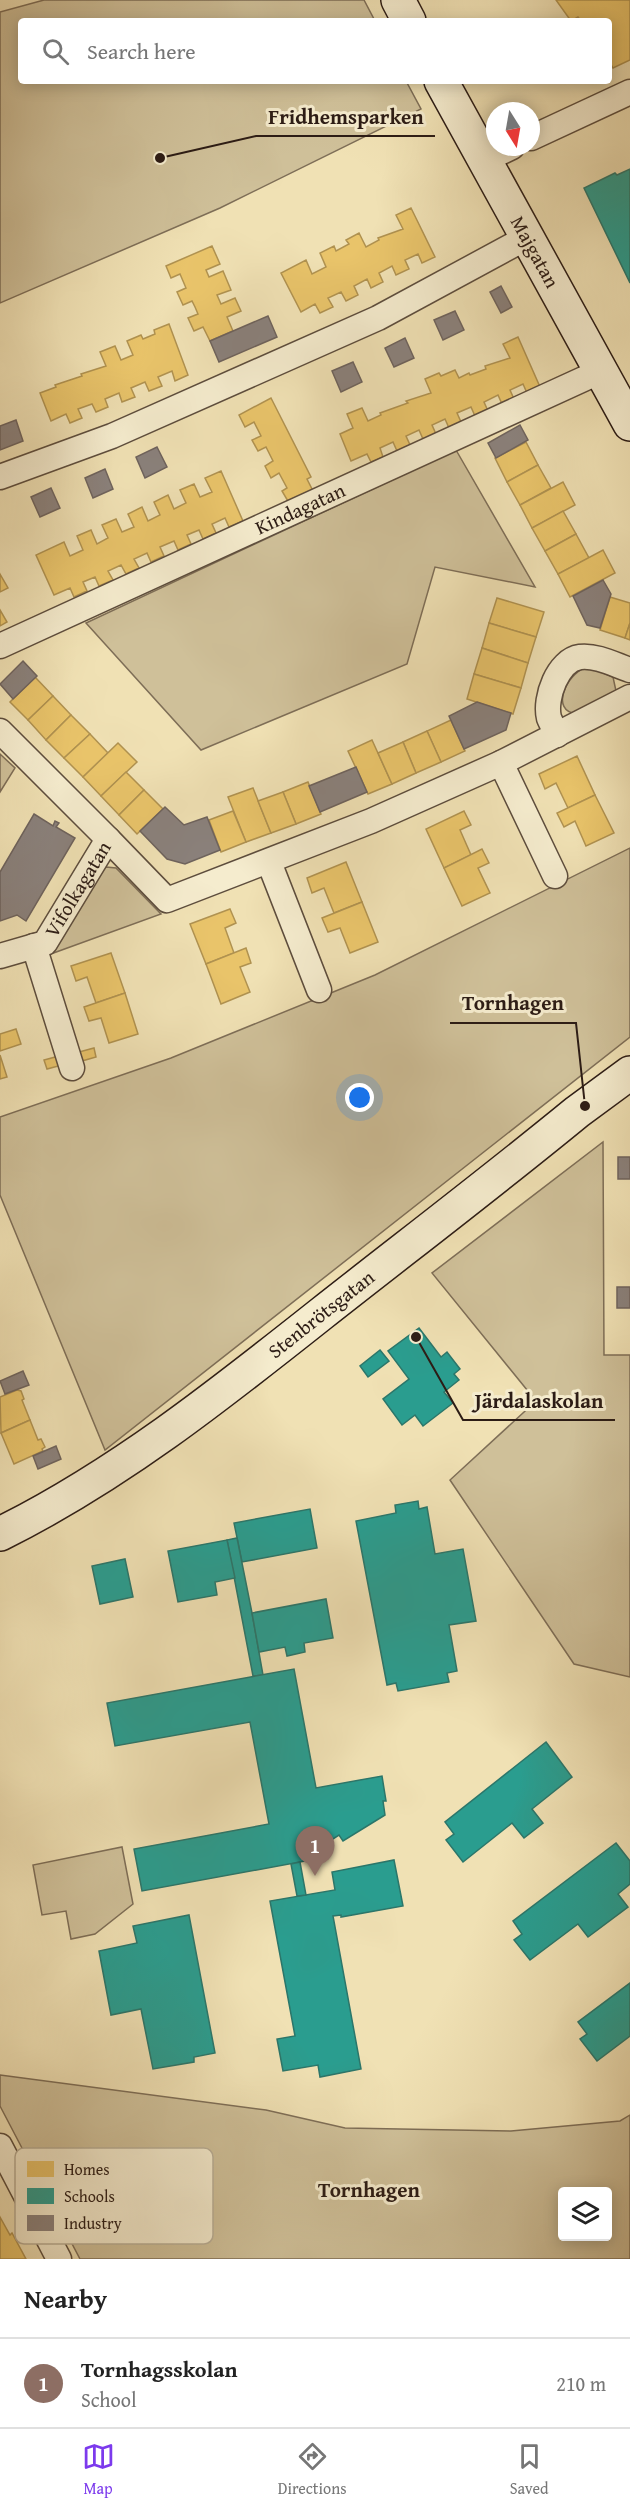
<!DOCTYPE html>
<meta charset="utf-8">
<style>
:root{--surface:#fff;--page:#f6f6f6;--text:#222;--muted:#767676;--line:#e0e0e0;--accent:#7c3aed}
body{margin:0;font-family:"Gentium Book Plus",serif;background:var(--page);color:var(--text)}
.controls{position:absolute;right:18px;bottom:18px;display:grid;overflow:hidden;border-radius:6px;box-shadow:0 3px 15px #0003}
.controls button{width:54px;height:54px;display:grid;place-items:center;padding:0;border:0;border-bottom:2px solid var(--line);background:var(--surface);color:var(--text);font:30px sans-serif}
.compass{position:absolute;left:486px;top:102px;width:54px;height:54px;border-radius:50%;background:var(--surface);box-shadow:0 3px 15px #0003;rotate:169deg}
.you{position:absolute;left:360px;top:1098px;width:21px;height:21px;margin:-15px;border:4px solid #fff;border-radius:50%;background:#1a73e8;box-shadow:0 0 0 9px #1a73e833}
.badge{display:grid;place-items:center;width:39px;height:39px;border-radius:50%;background:var(--accent);color:#fff;font-size:20px;font-weight:700}
.pin{position:absolute;translate:-50% -50px;filter:drop-shadow(0 2px 3px #0008)}
.pin::after{content:'';position:absolute;top:32px;width:21px;height:18px;background:inherit;clip-path:polygon(0 0,100% 0,50% 100%)}
.list{margin:0;padding:0;list-style:none}
h2{display:flex;justify-content:space-between;align-items:center;height:78px;margin:0;padding:0 24px;font-size:26px}
h2 small{font-size:20px;font-weight:400;color:var(--muted)}
.list li{display:grid;grid-template-columns:39px 1fr auto;gap:18px;align-items:center;box-sizing:border-box;height:90px;padding:0 24px;border-top:2px solid var(--line)}
.list b{display:block;font-size:22px;white-space:nowrap}
.list p{margin:0;font-size:20px;white-space:nowrap;color:var(--muted)}
.list em{font-size:20px;font-style:normal;color:var(--muted)}
.icon{flex:none;width:33px;height:33px;fill:none;stroke:currentColor;stroke-width:2;stroke-linecap:round;stroke-linejoin:round}
.map{position:relative;flex:none;width:630px;height:2259px;overflow:hidden}
.search{position:absolute;background:var(--surface);box-shadow:0 3px 15px #0003;left:18px;right:18px;top:18px;height:66px;display:flex;align-items:center;gap:15px;box-sizing:border-box;padding:0 21px;border-radius:6px;color:var(--muted);font-size:22px}
.sheet{height:168px;background:var(--surface)}
nav{display:flex;justify-content:space-around;align-items:center;box-sizing:border-box;height:84px;border-top:2px solid var(--line);background:var(--surface);font-size:16px;color:var(--muted)}
nav a{display:grid;justify-items:center;gap:3px}
nav .on{color:var(--accent)}
.map>svg:first-child{display:block}
</style>
<div class="map">
<svg width="630" height="2259" viewBox="0 0 630 2259">
<rect width="100%" height="100%" fill="#f0e1b4"/>
<filter id="stains"><feTurbulence type="fractalNoise" baseFrequency=".00333" numOctaves="4"/><feColorMatrix values="0 0 0 0 .2 0 0 0 0 .09 0 0 0 0 .02 0 0 0 .5 -.17"/></filter>
<radialGradient id="worn" r=".72"><stop offset=".6" stop-color="#630" stop-opacity="0"/><stop offset="1" stop-color="#630" stop-opacity=".3"/></radialGradient>
<g fill="#cfc099" stroke="#7e6e57" stroke-width="1.5" fill-rule="evenodd">
<polygon points="44,0 364,0 375,21 21,21 21,81 406,81 421,109 220,208 0,303 0,12"/>
<polygon points="456,450 535,587 435,567 407,664 201,750 86,623"/>
<path d="M 585,668 L 594,669 L 613,677 L 616,691 L 577,714 C 549,711 567,674 585,668 Z"/>
<polygon points="0,754 15,768 0,792"/>
<polygon points="630,848 630,1037 105,1450 0,1195 0,1117 171,1058 375,975"/>
<polygon points="106,867 116,868 161,914 48,955 98,873"/>
<polygon points="603,1142 604,1355 630,1355 630,1677 574,1664 450,1480 536,1401 432,1273"/>
<polygon points="122,1847 133,1904 95,1934 71,1939 66,1911 42,1915 33,1865"/>
<path d="M 0,2075 L 266,2110 L 345,2128 L 511,2131 L 620,2121 L 630,2115 L 630,2259 L 80,2259 L 0,2106 ZM 562,2192 L 608,2192 L 608,2236 L 562,2236 Z"/>
</g>
<g fill="#e9c46a" stroke="#b09250" stroke-width="1.5">
<polygon points="556,0 630,0 630,60 613,68 609,61 609,21 581,21 578,17 571,21"/>
<polygon points="411,208 435,257 422,263 418,254 405,260 409,269 396,275 392,266 379,273 383,282 371,288 367,279 354,286 358,295 346,301 341,292 328,298 333,307 320,313 315,304 301,312 281,273 306,260 312,274 326,267 320,253 334,246 336,251 349,244 346,240 359,233 366,247 379,240 378,238 403,229 396,215"/>
<polygon points="212,246 220,264 206,270 209,277 223,271 231,290 217,295 221,304 235,298 241,311 227,317 233,331 210,341 203,327 194,331 188,318 198,314 195,307 192,301 183,305 177,292 186,288 180,274 171,278 166,266"/>
<polygon points="169,324 188,375 175,381 172,371 158,377 162,386 149,391 145,382 131,388 135,397 122,402 119,393 105,399 108,407 96,412 92,404 78,409 82,418 70,423 66,414 51,421 40,393 56,387 55,385 82,376 81,374 106,366 100,352 115,346 121,360 133,355 127,341 141,335 143,339 155,334 154,330"/>
<polygon points="518,337 540,387 527,393 523,384 510,390 514,399 502,404 498,395 484,402 488,411 475,416 471,407 457,413 461,422 449,428 445,419 432,425 436,434 423,439 419,430 406,436 410,445 397,451 393,442 380,448 383,457 371,462 367,454 351,461 340,434 353,428 347,414 362,408 368,421 381,415 380,413 408,403 406,401 431,393 425,379 439,373 441,376 455,370 459,378 469,373 470,375 486,369 485,366 510,358 503,344"/>
<polygon points="271,398 311,477 307,479 313,491 289,503 282,491 287,488 279,473 271,478 265,466 273,461 266,447 258,451 252,440 261,436 254,422 245,427 239,415"/>
<polygon points="526,442 538,465 507,482 495,458"/>
<polygon points="538,465 551,488 520,505 507,482"/>
<polygon points="221,471 243,521 229,527 225,518 212,524 216,533 203,539 199,530 187,535 191,544 178,550 174,541 160,547 164,556 151,562 147,553 134,559 139,568 126,574 121,565 108,571 113,580 99,586 95,577 83,582 87,591 74,597 70,588 54,595 36,555 64,542 70,556 83,550 77,536 91,530 97,544 108,538 102,525 116,519 122,532 134,527 128,514 142,507 148,521 160,515 154,502 168,495 174,509 186,503 180,490 194,484 200,497 212,492 205,478"/>
<polygon points="563,482 575,505 532,528 520,505"/>
<polygon points="563,511 576,534 545,551 532,528"/>
<polygon points="576,534 589,558 558,574 545,551"/>
<polygon points="603,550 615,573 570,597 558,574"/>
<polygon points="0,574 8,588 0,592"/>
<polygon points="610,597 630,603 630,623 625,638 600,630"/>
<polygon points="497,598 544,612 536,637 489,623"/>
<polygon points="0,610 7,622 0,626"/>
<polygon points="489,623 536,637 528,663 482,648"/>
<polygon points="630,623 630,640 625,638"/>
<polygon points="482,648 528,663 521,688 474,674"/>
<polygon points="474,674 521,688 513,714 467,699"/>
<polygon points="35,677 53,696 28,720 10,702"/>
<polygon points="53,696 71,715 46,740 28,720"/>
<polygon points="71,715 90,734 64,758 46,740"/>
<polygon points="451,720 465,751 441,762 427,731"/>
<polygon points="427,731 441,762 416,773 403,742"/>
<polygon points="90,734 108,753 83,777 64,758"/>
<polygon points="372,740 392,784 368,794 348,751"/>
<polygon points="403,742 416,773 392,784 378,753"/>
<polygon points="118,743 137,762 101,796 83,777"/>
<polygon points="577,756 595,795 568,808 556,783 545,789 539,774"/>
<polygon points="126,772 144,790 119,815 101,796"/>
<polygon points="308,782 321,814 296,824 283,792"/>
<polygon points="253,788 271,833 246,842 228,797"/>
<polygon points="144,790 163,809 137,834 119,815"/>
<polygon points="283,792 296,824 271,833 258,801"/>
<polygon points="595,795 614,833 586,846 575,821 564,827 557,813"/>
<polygon points="233,811 246,842 221,852 209,820"/>
<polygon points="464,811 471,825 460,830 471,855 444,868 426,829"/>
<polygon points="482,849 489,863 478,868 490,893 462,906 444,868"/>
<polygon points="346,862 362,902 334,913 324,888 312,893 307,878"/>
<polygon points="362,902 378,942 350,953 340,928 328,932 322,918"/>
<polygon points="230,909 236,923 225,928 234,953 206,964 190,924"/>
<polygon points="246,948 251,963 240,967 250,992 221,1004 206,964"/>
<polygon points="111,953 125,993 96,1003 87,977 76,981 71,966"/>
<polygon points="125,993 138,1034 109,1043 101,1018 89,1021 84,1007"/>
<polygon points="16,1029 21,1044 0,1051 0,1034"/>
<polygon points="94,1048 96,1057 82,1061 79,1052"/>
<polygon points="0,1055 7,1077 0,1079"/>
<polygon points="59,1056 62,1065 47,1069 44,1060"/>
<polygon points="17,1390 21,1391 24,1399 22,1400 30,1420 1,1433 0,1397"/>
<polygon points="30,1420 38,1440 41,1439 45,1447 42,1449 43,1451 14,1464 1,1433"/>
<polygon points="0,2217 10,2235 12,2233 26,2259 0,2259"/>
</g>
<g fill="#2a9d8f" stroke="#2b766a" stroke-width="1.5">
<polygon points="630,169 630,283 584,188 615,173 617,175"/>
<polygon points="419,1328 441,1357 447,1352 460,1369 454,1374 459,1380 444,1392 453,1403 423,1426 415,1415 402,1425 383,1399 409,1379 388,1351"/>
<polygon points="380,1350 389,1361 368,1377 360,1366"/>
<polygon points="418,1501 419,1509 427,1507 435,1554 463,1549 476,1621 449,1625 457,1671 447,1673 449,1682 398,1691 396,1683 387,1685 356,1521 396,1513 395,1505"/>
<polygon points="310,1509 317,1548 242,1562 234,1523"/>
<polygon points="237,1538 252,1613 263,1675 253,1676 227,1540"/>
<polygon points="227,1540 235,1578 215,1582 217,1595 178,1602 168,1551"/>
<polygon points="125,1559 133,1597 100,1604 92,1566"/>
<polygon points="326,1599 333,1638 304,1643 305,1652 287,1656 285,1647 259,1652 252,1613"/>
<polygon points="294,1669 316,1788 382,1776 386,1801 383,1801 385,1815 343,1841 339,1835 325,1844 327,1857 142,1891 134,1849 269,1824 250,1722 115,1746 107,1703"/>
<polygon points="546,1742 572,1777 532,1809 543,1823 524,1838 512,1823 463,1862 446,1840 454,1834 445,1822"/>
<polygon points="616,1843 630,1861 630,1884 618,1894 628,1907 588,1937 578,1924 530,1960 514,1940 522,1934 513,1921"/>
<polygon points="394,1860 403,1906 341,1917 341,1915 333,1916 361,2069 320,2077 318,2065 283,2071 277,2039 295,2036 270,1901 335,1890 332,1872"/>
<polygon points="300,1862 306,1895 297,1896 291,1864"/>
<polygon points="189,1915 215,2053 194,2057 194,2062 153,2069 141,2009 111,2015 99,1951 137,1943 133,1926"/>
<polygon points="630,1983 630,2036 597,2061 580,2039 587,2034 578,2022"/>
</g>
<g fill="#8a817c" stroke="#6e635d" stroke-width="1.5">
<polygon points="501,286 512,307 501,313 490,292"/>
<polygon points="455,311 464,330 443,340 434,320"/>
<polygon points="268,316 277,337 219,362 210,341"/>
<polygon points="405,338 414,358 394,367 385,348"/>
<polygon points="353,362 362,382 341,392 332,371"/>
<polygon points="16,420 23,441 0,450 0,426"/>
<polygon points="520,425 528,440 496,458 488,443"/>
<polygon points="157,447 167,467 145,478 136,457"/>
<polygon points="105,469 113,489 93,498 85,478"/>
<polygon points="51,488 60,508 40,517 31,497"/>
<polygon points="603,580 611,594 600,628 587,625 573,596"/>
<polygon points="23,661 37,676 13,699 0,684"/>
<polygon points="477,702 511,713 506,730 464,749 449,716"/>
<polygon points="356,767 367,792 320,812 309,786"/>
<polygon points="165,807 184,825 207,817 220,850 185,864 167,859 140,831"/>
<polygon points="34,814 53,826 55,821 59,823 56,827 75,838 26,921 17,915 0,921 0,872"/>
<rect x="618" y="1157" width="12" height="22"/>
<rect x="617" y="1287" width="13" height="21"/>
<polygon points="23,1371 29,1385 5,1394 0,1381"/>
<polygon points="56,1446 61,1459 38,1469 33,1456"/>
</g>
<g fill="none" stroke-linecap="round" stroke-linejoin="round">
<defs>
<g id="street">
<polyline points="531,138 630,92"/>
<polyline points="483,161 512,147"/>
<polyline points="0,477 112,436 378,318 526,238"/>
<path id="s1" d="M 0,646 L 601,371"/>
<polyline points="0,731 108,839"/>
<path d="M 557,735 C 555,730 551,723 549,718 C 544,698 558,660 580,657 C 597,655 615,665 630,670"/>
<polyline points="501,763 555,876"/>
<polyline points="269,862 319,990"/>
<polyline points="34,946 72,1068"/>
<path id="s2" d="M 0,956 L 45,943 L 108,839 L 167,900 L 371,821 L 501,763 L 630,697"/>
<polyline points="0,2146 59,2259"/>
</g>
<g id="secondary">
<polyline points="398,0 409,21"/>
<path id="s3" d="M 441,81 L 630,424"/>
<path id="s4" d="M 0,1534 C 117,1476 219,1395 321,1314 C 406,1247 493,1181 577,1112 L 630,1073"/>
</g>
</defs>
<use href="#street" stroke="#5d4d3d" stroke-width="27"/>
<use href="#secondary" stroke="#2c1c15" stroke-width="36"/>
<use href="#street" stroke="#f5ecce" stroke-width="24"/>
<use href="#secondary" stroke="#f5ecce" stroke-width="33"/>
</g>
<g text-anchor="middle" stroke-width="6" stroke-linejoin="round" paint-order="stroke">
<g font-size="20" fill="#2c1c15" stroke="#f5ecce">
<text dy="7" stroke="none"><textPath href="#s3" startOffset="195">Majgatan</textPath></text>
<text dy="7" stroke="none"><textPath href="#s1" startOffset="330">Kindagatan</textPath></text>
<text dy="7" stroke="none"><textPath href="#s2" startOffset="110">Vifolkagatan</textPath></text>
<text dy="7" stroke="none"><textPath href="#s4" startOffset="390">Stenbrötsgatan</textPath></text>
</g>
<g font-size="21" font-weight="bold" fill="#2c1c15" stroke="#f5ecce">
<text x="369" y="2197">Tornhagen</text>
</g>
</g>
<rect x="15" y="2148" width="198" height="96" rx="9" fill="#f5ecce" stroke="#b9ae96" stroke-width="1.5"/>
<rect x="27" y="2161" width="27" height="16" fill="#e9c46a"/>
<rect x="27" y="2188" width="27" height="16" fill="#2a9d8f"/>
<rect x="27" y="2215" width="27" height="16" fill="#8a817c"/>
<g font-size="16" fill="#2c1c15">
<text x="64" y="2175">Homes</text>
<text x="64" y="2202">Schools</text>
<text x="64" y="2229">Industry</text>
</g>
<path fill="none" stroke="#2c1c15" stroke-width="2" d="M160 158L256 136H435M585 1106L576 1023H450M416 1337L463 1420H615"/>
<g fill="#2c1c15" stroke="#f5ecce" stroke-width="2">
<circle cx="160" cy="158" r="6"/>
<circle cx="585" cy="1106" r="6"/>
<circle cx="416" cy="1337" r="6"/>
</g>
<g font-size="21" text-anchor="middle" font-weight="bold" fill="#2c1c15" stroke="#f5ecce" stroke-width="6" stroke-linejoin="round" paint-order="stroke">
<text x="346" y="124">Fridhemsparken</text>
<text x="513" y="1010">Tornhagen</text>
<text x="539" y="1408">Järdalaskolan</text>
</g>
<rect width="100%" height="100%" filter="url(#stains)"/>
<rect width="100%" height="100%" fill="url(#worn)"/>
</svg>
<div class="controls">
<button><svg class="icon" aria-label="layers" viewBox="0 0 24 24"><path d="M12 4l9 5-9 5-9-5zM3 14l9 5 9-5"/></svg></button>
</div>
<svg class="compass" viewBox="-18 -18 36 36"><path d="M0-13l5 13h-10z" fill="#e53935"/><path d="M0 13l5-13h-10z" fill="#767676"/></svg>
<div class="you"></div>
<div class="pin badge" style="left:315px;top:1876px;background:#8d6e63">1</div>
<div class="search"><svg class="icon" aria-label="search" viewBox="0 0 24 24"><circle cx="10" cy="10" r="6"/><path d="M15 15l6 6"/></svg>Search here</div>
</div>
<section class="sheet">
<h2>Nearby<small></small></h2>
<ul class="list">
<li><span class="badge" style="background:#8d6e63">1</span><div><b>Tornhagsskolan</b><p>School</p></div><em>210 m</em></li>
</ul>
</section>
<nav>
<a class="on"><svg class="icon" aria-label="map" viewBox="0 0 24 24"><path d="M3 6l6-2 6 2 6-2v14l-6 2-6-2-6 2zM9 4v14M15 6v14"/></svg>Map</a>
<a><svg class="icon" aria-label="directions" viewBox="0 0 24 24"><path d="M12 3l9 9-9 9-9-9zM9 14v-3h6M13 9l2 2-2 2"/></svg>Directions</a>
<a><svg class="icon" aria-label="saved" viewBox="0 0 24 24"><path d="M7 4h10v16l-5-4-5 4z"/></svg>Saved</a>
</nav>
